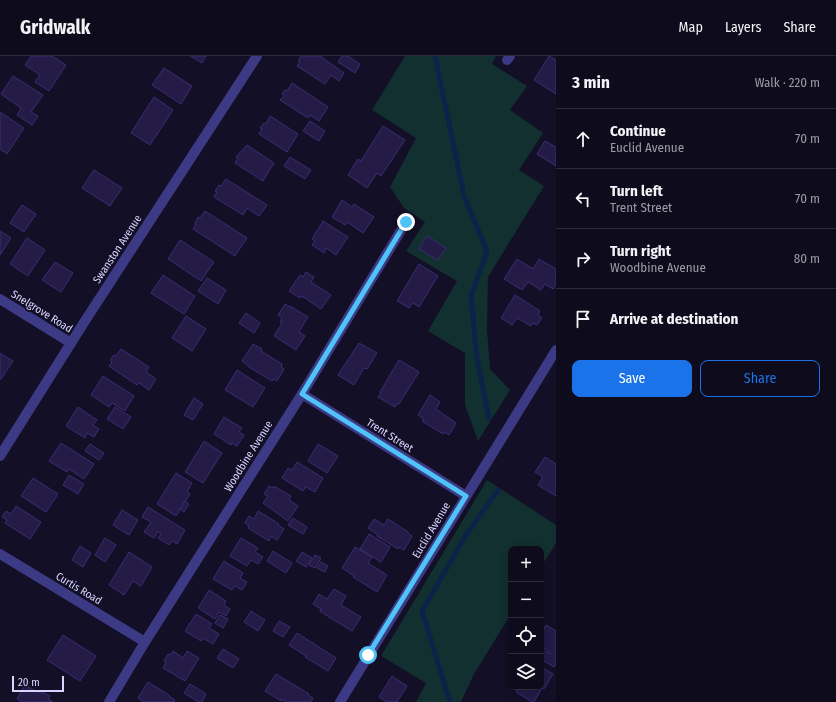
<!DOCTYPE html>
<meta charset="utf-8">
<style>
:root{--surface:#0e0b1c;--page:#171425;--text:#f1f3f6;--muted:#9b9ba3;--line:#2e2b3b;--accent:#1a73e8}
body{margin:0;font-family:"Fira Sans Condensed",sans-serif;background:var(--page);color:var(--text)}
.controls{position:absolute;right:12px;bottom:12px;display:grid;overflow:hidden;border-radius:8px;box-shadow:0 2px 10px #0003}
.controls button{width:36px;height:36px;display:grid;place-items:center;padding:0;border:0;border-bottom:1px solid var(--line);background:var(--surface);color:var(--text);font:20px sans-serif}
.scale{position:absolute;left:12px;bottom:10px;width:52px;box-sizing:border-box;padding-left:4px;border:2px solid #d9d4ff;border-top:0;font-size:11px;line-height:14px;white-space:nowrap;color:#d9d4ff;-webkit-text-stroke:3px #130f26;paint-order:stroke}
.stop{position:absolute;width:12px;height:12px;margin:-9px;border:3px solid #4fc3f7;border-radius:50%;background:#fff}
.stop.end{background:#4fc3f7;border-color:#fff;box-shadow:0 1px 4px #0008}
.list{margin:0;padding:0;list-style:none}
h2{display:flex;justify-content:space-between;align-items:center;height:52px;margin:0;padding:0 16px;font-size:17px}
h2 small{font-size:13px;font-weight:400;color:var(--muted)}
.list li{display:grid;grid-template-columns:26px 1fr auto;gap:12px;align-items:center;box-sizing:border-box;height:60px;padding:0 16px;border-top:1px solid var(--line)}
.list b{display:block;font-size:15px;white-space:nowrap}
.list p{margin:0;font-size:13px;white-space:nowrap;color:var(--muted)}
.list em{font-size:13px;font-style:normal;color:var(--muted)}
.actions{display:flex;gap:8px;padding:12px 16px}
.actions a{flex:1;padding:9px 0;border:1px solid var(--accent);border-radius:8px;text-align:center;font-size:14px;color:var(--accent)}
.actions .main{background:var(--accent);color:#fff}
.icon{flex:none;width:22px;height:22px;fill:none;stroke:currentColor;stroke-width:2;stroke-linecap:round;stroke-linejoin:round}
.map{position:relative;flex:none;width:556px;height:646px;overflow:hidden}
header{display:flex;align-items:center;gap:24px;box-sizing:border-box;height:56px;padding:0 20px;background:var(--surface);border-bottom:1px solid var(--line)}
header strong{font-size:19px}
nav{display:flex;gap:22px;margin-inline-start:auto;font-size:14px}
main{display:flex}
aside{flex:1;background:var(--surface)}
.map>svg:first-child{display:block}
</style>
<header>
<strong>Gridwalk</strong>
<nav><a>Map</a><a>Layers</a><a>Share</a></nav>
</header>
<main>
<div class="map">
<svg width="556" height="646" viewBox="0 0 556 646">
<rect width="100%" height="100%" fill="#130f26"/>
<g fill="#12302f">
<polygon points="405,0 496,0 492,8 527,30 510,54 543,77 519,114 544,130 488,221 487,273 490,313 510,334 478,385 465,349 465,297 428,275 457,225 406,195 425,166 404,152 390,131 416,82 372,54"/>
<polygon points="487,424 556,469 556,487 541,511 541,493 511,493 511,558 474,618 461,646 416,646 426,627 381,600"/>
</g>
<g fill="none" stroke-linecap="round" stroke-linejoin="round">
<g stroke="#0c2248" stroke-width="5">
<polyline points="435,0 464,140 487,195 471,240 477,303 489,363"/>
<polyline points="450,646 422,555 466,479 498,434"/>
</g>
</g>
<g fill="#241b47" stroke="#3b2d73">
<polygon points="31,0 52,0 66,9 49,35 35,26 40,19 25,9"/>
<polygon points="190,0 206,0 202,7"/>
<polygon points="301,0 320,0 344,17 339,25 331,19 325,28 297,10 300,6 298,5"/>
<polygon points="342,0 348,0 360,8 355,17 338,6"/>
<polygon points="549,0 556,4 556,38 534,24"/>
<polygon points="164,12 192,30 181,48 152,29"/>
<polygon points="13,20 43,39 31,56 38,60 32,69 17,59 21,52 1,38"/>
<polygon points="292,27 328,51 319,65 310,59 308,62 280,44 284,40 282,38 285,34 287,35"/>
<polygon points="154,41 173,54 150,89 131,77"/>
<polygon points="0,56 24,72 7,98 0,93"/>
<polygon points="270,60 298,78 287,96 259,78 262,73 260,72 264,67 266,68"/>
<polygon points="310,65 325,75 319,85 303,75"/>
<polygon points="383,70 405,84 381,120 377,117 367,132 348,119 358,103 361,105"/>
<polygon points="545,85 556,91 556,110 537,98"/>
<polygon points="247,89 274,107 263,125 235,107 238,102 236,101"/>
<polygon points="290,101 311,114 305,123 284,110"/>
<polygon points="94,114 122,132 110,150 82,132"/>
<polygon points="226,123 267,149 259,160 247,152 243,159 214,141 217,136 215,135 219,129 221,130"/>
<polygon points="342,144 352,151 354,148 374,161 363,177 347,166 345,169 332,161"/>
<polygon points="22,149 36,158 24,176 10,167"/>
<polygon points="205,155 247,182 235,200 193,173 196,168 195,167 198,161 200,162"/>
<polygon points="323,165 348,181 336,199 326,192 324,197 312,189 315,185 312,183"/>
<polygon points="0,175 11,182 0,199"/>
<polygon points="427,180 446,192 438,204 419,193"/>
<polygon points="27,182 45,194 28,220 10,208"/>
<polygon points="180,184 214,206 201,225 168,203"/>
<polygon points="517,203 533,213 539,203 556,213 556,229 553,233 545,228 541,234 528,226 522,234 504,223"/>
<polygon points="55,206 73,217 61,236 42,224"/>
<polygon points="419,208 438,220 419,251 413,247 409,252 397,245"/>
<polygon points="306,216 314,221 311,226 331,239 321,253 302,240 300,242 289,235 300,219 303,221"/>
<polygon points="163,219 195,240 184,258 151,237"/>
<polygon points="207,222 226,234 218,248 198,235"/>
<polygon points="515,239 540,255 538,259 542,262 537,269 533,267 531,270 517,262 512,269 501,262"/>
<polygon points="285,248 290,251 290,250 308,261 299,276 305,280 296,294 274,280 282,267 280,266 282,262 278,259"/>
<polygon points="246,257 260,267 254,277 239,267"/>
<polygon points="186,260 206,273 192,295 172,282"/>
<polygon points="359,287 377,297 367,313 364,312 354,329 338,319"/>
<polygon points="253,288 262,293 261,295 282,308 281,311 284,313 277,325 274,323 272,325 249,311 249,310 242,305"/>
<polygon points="121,293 149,311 146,316 156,323 149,334 139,327 137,329 109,310 112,306 110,304 114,299 116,300"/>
<polygon points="0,297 13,305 1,323 0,323"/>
<polygon points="399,304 419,316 399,348 398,347 395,351 378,341 381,337 380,336"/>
<polygon points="237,314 265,332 253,351 225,334"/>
<polygon points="103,320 134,340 125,355 112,347 109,351 91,339"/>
<polygon points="430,339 440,346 436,353 456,367 449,379 444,376 443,378 422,365 424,363 418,359"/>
<polygon points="194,342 203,348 193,364 184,359"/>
<polygon points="78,351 97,364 93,369 99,373 94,381 87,377 85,382 66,370"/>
<polygon points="115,351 131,361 123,373 107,363"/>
<polygon points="224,361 242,372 239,376 244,379 237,390 232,387 231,389 214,378"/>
<polygon points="204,385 222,397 203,427 185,416"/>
<polygon points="61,387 94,408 84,423 69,413 67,416 49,405"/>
<polygon points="90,388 104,397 99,404 85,395"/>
<polygon points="318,388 338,400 327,417 308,405"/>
<polygon points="545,401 556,408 556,440 538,429 543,421 535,416"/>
<polygon points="297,406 323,422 315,436 306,431 303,435 282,422 288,412 292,414"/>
<polygon points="176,417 192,427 187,436 190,438 176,460 157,448"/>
<polygon points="69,419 84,428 78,438 63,429"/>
<polygon points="33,422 58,438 46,456 21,440"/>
<polygon points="269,430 273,432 274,430 291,440 289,444 298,450 288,465 263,447 268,440 264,438"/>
<polygon points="185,445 189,448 184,456 180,453"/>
<polygon points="16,450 41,466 30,483 5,467 7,464 2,461 6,455 11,458"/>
<polygon points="148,451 185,474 177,488 172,485 169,489 158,482 161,478 158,476 154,482 144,476 151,466 142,461"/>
<polygon points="122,454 138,464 129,479 113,469"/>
<polygon points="258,455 279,468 278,469 284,473 277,484 271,480 269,485 248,472 249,470 245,467 249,460 254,463"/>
<polygon points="293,462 307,471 303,478 288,469"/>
<polygon points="374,463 384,469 388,463 408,476 408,477 412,480 404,494 399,491 398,493 377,480 378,479 368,472"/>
<polygon points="369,478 390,491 381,506 360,493"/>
<polygon points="105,482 116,489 105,506 95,499"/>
<polygon points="241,482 258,492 255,496 263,501 258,508 251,504 247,510 230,500"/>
<polygon points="80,490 91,497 83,511 72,504"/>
<polygon points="355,491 372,501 368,507 387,519 377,536 353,521 354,520 342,512"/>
<polygon points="273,495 292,507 286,517 267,505"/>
<polygon points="129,496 152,511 141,530 133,525 124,539 109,529"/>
<polygon points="302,496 312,502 306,511 296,505"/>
<polygon points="315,499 321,502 315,512 309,509"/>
<polygon points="224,505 243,517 240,522 247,526 242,534 235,530 232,534 213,523"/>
<polygon points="321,506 328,510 325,516 317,512"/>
<polygon points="334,533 346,540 341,549 361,561 352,575 329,561 320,555 321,553 313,548 319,538 327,543"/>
<polygon points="209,534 226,545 224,549 230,553 226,560 219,556 215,563 198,552"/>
<polygon points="251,555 265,564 258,575 244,566"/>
<polygon points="196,558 212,568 209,572 219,578 213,588 203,582 201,585 185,575"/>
<polygon points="220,559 228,563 223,572 215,567"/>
<polygon points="279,565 290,571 283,581 273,575"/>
<polygon points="546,569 556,575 556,608 554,611 541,603 541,593 550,598 551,597 541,590 541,577"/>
<polygon points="297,577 336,602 328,615 305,601 306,600 289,589"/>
<polygon points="63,579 96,600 80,625 47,604"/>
<polygon points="223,593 239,603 233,612 217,602"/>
<polygon points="173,595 183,602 187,595 199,602 185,625 163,612 166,606 164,605 168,598 170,599"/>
<polygon points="541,611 553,618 544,633 542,632 534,646 532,646 516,636 519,631 541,631"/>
<polygon points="276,618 309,638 308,639 313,642 311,646 286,646 281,643 281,645 265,635"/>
<polygon points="392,620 407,630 397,646 387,646 379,641"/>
<polygon points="148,626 169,639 169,640 175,644 174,646 143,646 138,642"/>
<polygon points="190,628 206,638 202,646 198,646 184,637"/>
<polygon points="25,629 41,638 42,636 50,640 48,643 53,646 22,646 17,643"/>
</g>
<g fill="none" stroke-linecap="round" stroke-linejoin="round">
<g stroke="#3d3a85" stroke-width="10">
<polyline points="507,4 510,0"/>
<polyline points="0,243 71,287"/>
<polyline points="302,338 466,440"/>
<polyline points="0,400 83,268 257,0"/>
<polyline points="0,498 145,586"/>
<polyline points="109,646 145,586 302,338 406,166"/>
<polyline points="340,646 556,294"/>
</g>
</g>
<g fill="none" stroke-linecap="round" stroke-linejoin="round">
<polyline stroke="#4fc3f7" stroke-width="5" points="368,599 466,440 302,338 406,166"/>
</g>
<g text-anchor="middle" stroke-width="4" stroke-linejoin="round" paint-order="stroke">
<g font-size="11" fill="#d9d4ff" stroke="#130f26">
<text transform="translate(117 193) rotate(-57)" y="4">Swanston Avenue</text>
<text transform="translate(42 255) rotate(32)" y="4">Snelgrove Road</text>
<text transform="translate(390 379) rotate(32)" y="4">Trent Street</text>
<text transform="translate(248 400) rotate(-58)" y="4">Woodbine Avenue</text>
<text transform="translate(431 474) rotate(-59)" y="4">Euclid Avenue</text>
<text transform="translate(79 532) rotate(31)" y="4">Curtis Road</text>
</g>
</g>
</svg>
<div class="controls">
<button>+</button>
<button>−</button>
<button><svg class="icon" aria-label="locate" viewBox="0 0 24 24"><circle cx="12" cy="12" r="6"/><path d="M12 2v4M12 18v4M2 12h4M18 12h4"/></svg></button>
<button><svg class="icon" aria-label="layers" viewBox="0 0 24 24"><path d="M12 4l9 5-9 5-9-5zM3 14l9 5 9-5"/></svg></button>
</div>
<div class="scale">20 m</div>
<div class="stop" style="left:368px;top:599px"></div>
<div class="stop end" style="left:406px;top:166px"></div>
</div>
<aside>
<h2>3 min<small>Walk · 220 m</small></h2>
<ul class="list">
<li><svg class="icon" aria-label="ahead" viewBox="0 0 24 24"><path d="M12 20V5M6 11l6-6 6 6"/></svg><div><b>Continue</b><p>Euclid Avenue</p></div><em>70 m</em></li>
<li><svg class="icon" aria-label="left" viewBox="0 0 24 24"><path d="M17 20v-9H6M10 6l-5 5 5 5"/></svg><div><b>Turn left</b><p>Trent Street</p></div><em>70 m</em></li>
<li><svg class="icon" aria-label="right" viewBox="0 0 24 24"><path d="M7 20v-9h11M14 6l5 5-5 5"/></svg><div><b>Turn right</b><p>Woodbine Avenue</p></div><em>80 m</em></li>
<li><svg class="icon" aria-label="arrive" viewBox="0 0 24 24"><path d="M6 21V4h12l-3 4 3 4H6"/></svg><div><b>Arrive at destination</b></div></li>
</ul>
<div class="actions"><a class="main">Save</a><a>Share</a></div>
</aside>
</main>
